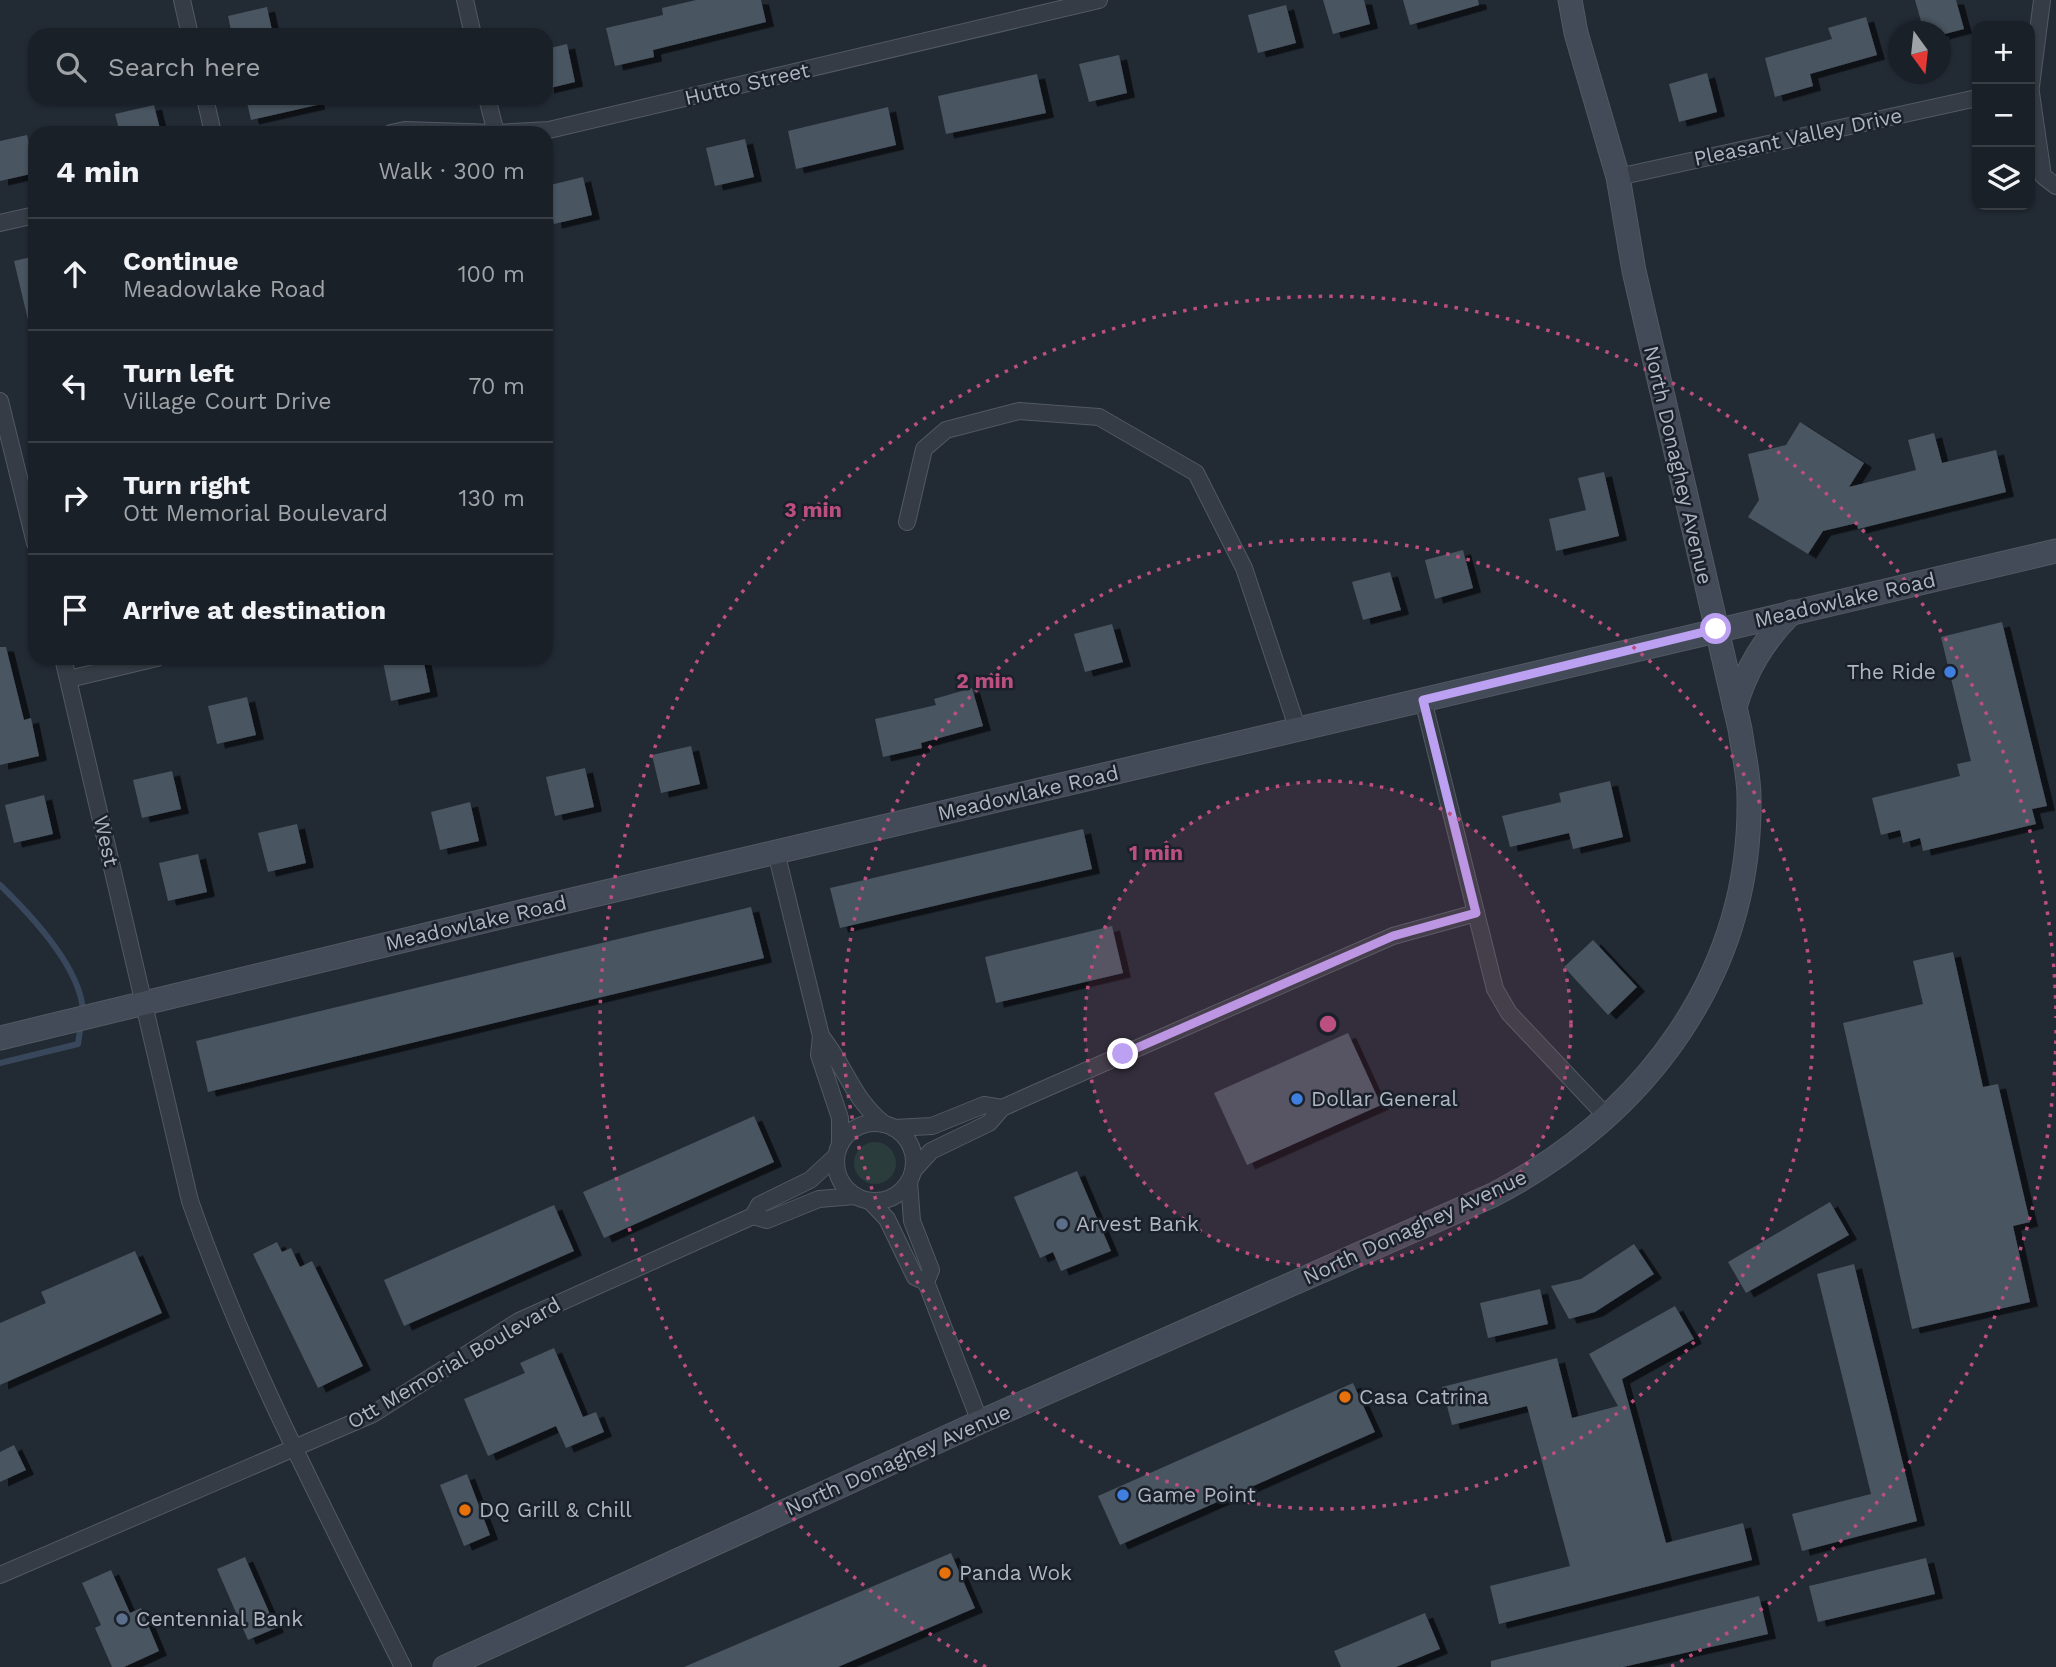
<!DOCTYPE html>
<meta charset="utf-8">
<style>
:root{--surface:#1a2027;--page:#272d33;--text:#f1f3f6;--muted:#9fa3a7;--line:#383e44}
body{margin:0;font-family:"Work Sans",sans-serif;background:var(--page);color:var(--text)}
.controls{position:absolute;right:21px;top:21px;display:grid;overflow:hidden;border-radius:14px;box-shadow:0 2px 5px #0004}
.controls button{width:63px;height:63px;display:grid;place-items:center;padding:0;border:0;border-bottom:2px solid var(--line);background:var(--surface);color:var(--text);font:35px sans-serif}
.compass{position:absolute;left:1888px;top:21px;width:63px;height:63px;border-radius:50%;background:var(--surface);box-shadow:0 2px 5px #0004;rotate:165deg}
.stop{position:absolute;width:21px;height:21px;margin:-16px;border:5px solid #bca0f2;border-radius:50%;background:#fff}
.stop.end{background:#bca0f2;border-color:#fff;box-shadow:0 2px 7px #0008}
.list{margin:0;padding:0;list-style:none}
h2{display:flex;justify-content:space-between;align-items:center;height:91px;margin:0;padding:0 28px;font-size:30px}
h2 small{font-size:23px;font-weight:400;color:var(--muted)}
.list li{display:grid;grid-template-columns:46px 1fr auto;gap:21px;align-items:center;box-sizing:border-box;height:112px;padding:0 28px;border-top:2px solid var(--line)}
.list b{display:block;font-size:26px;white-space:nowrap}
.list p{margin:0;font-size:23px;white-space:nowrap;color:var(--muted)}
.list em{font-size:23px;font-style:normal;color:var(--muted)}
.icon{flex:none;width:38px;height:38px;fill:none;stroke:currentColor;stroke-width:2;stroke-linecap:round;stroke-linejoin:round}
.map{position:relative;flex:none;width:2056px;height:1667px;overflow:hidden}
.search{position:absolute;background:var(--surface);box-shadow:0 2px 5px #0004;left:28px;top:28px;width:525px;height:77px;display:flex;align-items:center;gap:18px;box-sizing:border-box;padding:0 24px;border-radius:21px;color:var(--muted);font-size:26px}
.panel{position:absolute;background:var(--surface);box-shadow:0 2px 5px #0004;left:28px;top:126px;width:525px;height:539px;border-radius:21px}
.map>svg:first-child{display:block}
</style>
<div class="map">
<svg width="2056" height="1667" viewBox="0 0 2056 1667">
<defs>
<filter id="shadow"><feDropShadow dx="8" dy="4.5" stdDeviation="0" flood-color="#0009"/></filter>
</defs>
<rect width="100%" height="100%" fill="#222a34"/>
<circle fill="#2b3c3c" cx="875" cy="1163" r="21"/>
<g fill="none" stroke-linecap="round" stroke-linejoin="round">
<g stroke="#39475c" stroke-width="6">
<path d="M 0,885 C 30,914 82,969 83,1013"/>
<polyline points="0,1063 78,1044 81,1024"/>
</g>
</g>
<g fill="#4a5460" filter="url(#shadow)">
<polygon points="696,0 761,0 766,22 653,50 654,57 615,66 606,28 663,15 662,8"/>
<polygon points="1323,0 1364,0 1370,24 1333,34"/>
<polygon points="1403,0 1478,0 1479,5 1410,25"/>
<polygon points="1915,0 1956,0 1964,29 1941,35 1941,32 1924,32"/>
<polygon points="1286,5 1296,43 1258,53 1248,15"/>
<polygon points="267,7 273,35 232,35 228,16"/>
<polygon points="1866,17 1877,55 1810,74 1813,86 1775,97 1765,58 1832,39 1828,28"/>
<polygon points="567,44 575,82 546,89 546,49"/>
<polygon points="1119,55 1127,93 1089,102 1079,64"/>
<polygon points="1707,73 1717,112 1679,122 1669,84"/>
<polygon points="1037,74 1046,113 946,134 938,96"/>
<polygon points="246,98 316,98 317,105 251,120"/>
<polygon points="154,105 161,133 120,133 115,114"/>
<polygon points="888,107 896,145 796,169 788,131"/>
<polygon points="27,135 35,173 0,181 0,141"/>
<polygon points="745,139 754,177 715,186 706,148"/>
<polygon points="583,177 592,215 554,224 546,186"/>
<polygon points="35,256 35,323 29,324 14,261"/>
<polygon points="1800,422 1864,463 1849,487 1916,470 1908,440 1934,433 1942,463 1996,450 2006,492 1858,529 1857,523 1823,531 1808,554 1748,517 1759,500 1748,454 1786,445"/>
<polygon points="1604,472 1619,536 1556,551 1549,519 1586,510 1578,478"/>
<polygon points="1463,550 1473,588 1435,599 1425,560"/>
<polygon points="1390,572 1401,610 1363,620 1352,582"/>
<polygon points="2002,622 2047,806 2032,809 2036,824 1923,851 1920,838 1903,843 1900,830 1881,835 1872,798 1960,776 1957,764 1971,761 1941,637"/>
<polygon points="1112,624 1123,662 1085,672 1074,634"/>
<polygon points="0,647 6,647 24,720 31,718 39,756 0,765"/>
<polygon points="401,658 423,658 430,692 391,701 383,662"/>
<polygon points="972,688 983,726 921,743 922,748 883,757 875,719 936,705 934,699"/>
<polygon points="247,697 256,735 217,744 208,706"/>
<polygon points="691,746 700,784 661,793 652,755"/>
<polygon points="585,768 594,807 555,816 546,777"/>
<polygon points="172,771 181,809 142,818 133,780"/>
<polygon points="1610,781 1623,837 1573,849 1569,833 1510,847 1502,816 1561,802 1559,793"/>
<polygon points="44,795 53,834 14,843 5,805"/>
<polygon points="470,802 479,841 440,850 431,812"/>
<polygon points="297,824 306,863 268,872 258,833"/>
<polygon points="1083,829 1092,869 840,928 830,888"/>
<polygon points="198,854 207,892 168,901 159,863"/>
<polygon points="751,907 764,958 208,1092 196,1041"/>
<polygon points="1112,926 1123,973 996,1003 985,957"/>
<polygon points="1593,940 1637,987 1608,1015 1564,967"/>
<polygon points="1953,952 1983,1087 1998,1084 2030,1222 2013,1226 2030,1302 1912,1329 1843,1023 1923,1004 1913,961"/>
<polygon points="1348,1033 1381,1105 1247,1165 1214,1093"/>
<polygon points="754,1116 774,1162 604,1238 583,1192"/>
<polygon points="1077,1171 1111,1251 1061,1271 1053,1252 1040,1258 1014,1197"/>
<polygon points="1830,1202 1849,1235 1746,1293 1728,1262"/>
<polygon points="554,1205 574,1251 404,1326 384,1280"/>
<polygon points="277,1242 282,1252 291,1248 300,1267 312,1261 363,1366 318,1388 253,1254"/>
<polygon points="1634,1244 1654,1274 1595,1312 1569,1319 1551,1286 1581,1279"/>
<polygon points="135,1251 162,1313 0,1385 0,1323 46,1303 41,1292"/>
<polygon points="1854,1264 1917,1521 1802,1551 1792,1514 1871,1494 1817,1274"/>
<polygon points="1540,1289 1548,1324 1488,1338 1480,1303"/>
<polygon points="1675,1306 1694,1339 1622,1379 1666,1543 1743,1523 1752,1560 1499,1624 1490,1586 1570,1566 1527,1406 1452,1425 1442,1387 1557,1358 1572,1418 1618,1406 1589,1354"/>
<polygon points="554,1348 583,1417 596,1412 604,1432 566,1448 556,1426 488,1456 464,1399 525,1373 520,1363"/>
<polygon points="1353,1383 1375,1432 1120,1545 1098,1496"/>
<polygon points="14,1445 26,1470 0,1482 0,1452"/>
<polygon points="467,1474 490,1535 464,1546 440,1485"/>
<polygon points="951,1553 975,1608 838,1667 684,1667"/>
<polygon points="245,1557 276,1628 248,1640 217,1569"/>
<polygon points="1926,1558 1935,1594 1818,1622 1809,1586"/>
<polygon points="111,1570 130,1613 141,1608 159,1651 124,1667 112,1667 95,1628 101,1625 82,1583"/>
<polygon points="1759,1596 1768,1634 1623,1667 1491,1667 1491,1661"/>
<polygon points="1425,1613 1440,1649 1396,1667 1341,1667 1334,1651"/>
</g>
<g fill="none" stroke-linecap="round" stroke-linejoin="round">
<defs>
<g id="street">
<polyline points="182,0 190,35"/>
<polyline points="465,0 473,35"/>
<polyline points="2030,86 2043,176 2056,186"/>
<polyline points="2031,86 2042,0"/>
<polyline points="205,98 213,133"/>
<polyline points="487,98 496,133"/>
<polyline points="391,133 405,130 496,133 549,130 1099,0"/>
<polyline points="1618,177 1977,98"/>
<polyline points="0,223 35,215"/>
<polyline points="0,401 35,543"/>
<polyline points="907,522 924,449 946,430 1019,411 1099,417 1196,473 1244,568 1298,730"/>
<path d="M 63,658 L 190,1201 C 246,1362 327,1514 403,1667"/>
<polyline points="69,679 157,658"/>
<polyline points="1423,700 1495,989 1509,1013 1608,1118"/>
<polyline points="776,852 821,1036 819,1055 840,1118 840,1145"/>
<path d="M 821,1036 C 846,1067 851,1097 884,1124"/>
<circle cx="875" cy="1162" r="39"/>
<polyline points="894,1128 932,1126 984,1105 1002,1108"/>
<polyline points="913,1171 931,1151 989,1123 1002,1108 1033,1094 1393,936 1476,913"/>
<polyline points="909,1181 912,1221 931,1270 926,1282 980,1422"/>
<polyline points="870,1201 887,1219 915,1277 926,1282"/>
<polyline points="753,1216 767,1220 819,1199 855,1196"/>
<polyline points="0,1575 373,1414 519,1321 753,1216 759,1205 810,1180 836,1156"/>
</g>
<g id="secondary">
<path d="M 1735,707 C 1746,669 1764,640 1792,612"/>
<polyline points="0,1038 521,912 2056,551"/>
<path d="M 445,1667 L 980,1422 L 1493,1195 C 1645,1116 1752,974 1749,797 C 1749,775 1743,751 1740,729 L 1634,271 L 1618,177 L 1576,33 L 1570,0"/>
</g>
</defs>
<use href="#street" stroke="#525963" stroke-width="18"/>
<use href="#secondary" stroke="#525963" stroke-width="25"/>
<use href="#street" stroke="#353c45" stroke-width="16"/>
<use href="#secondary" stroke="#434b58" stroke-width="23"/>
</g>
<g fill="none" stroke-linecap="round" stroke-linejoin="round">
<polyline stroke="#bca0f2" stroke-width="9" points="1123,1054 1393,936 1476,913 1423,700 1716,629"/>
</g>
<circle cx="1328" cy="1024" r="243" fill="#bb4f7f" fill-opacity=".12"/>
<g fill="none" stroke="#bb4f7f" stroke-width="3.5" stroke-dasharray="3.5 7">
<circle cx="1328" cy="1024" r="243"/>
<circle cx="1328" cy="1024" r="485"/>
<path d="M2056 1030A728 728 0 0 1 1670 1667M986 1667A728 728 0 1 1 2056 1018"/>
</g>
<g fill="#3f7fe0" stroke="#1b212a" stroke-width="2.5">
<circle cx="1950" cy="672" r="7"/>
<circle cx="1297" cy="1099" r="7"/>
<circle cx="1123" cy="1495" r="7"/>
</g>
<g fill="#5c6f8a" stroke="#1b212a" stroke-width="2.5">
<circle cx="1062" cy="1224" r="7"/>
<circle cx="122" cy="1619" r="7"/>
</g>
<g fill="#e8710a" stroke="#1b212a" stroke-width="2.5">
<circle cx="1345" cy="1397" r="7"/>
<circle cx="465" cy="1510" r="7"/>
<circle cx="945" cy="1573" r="7"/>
</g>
<g text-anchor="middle" stroke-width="5" stroke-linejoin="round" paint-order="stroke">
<g font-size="21" fill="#afb6c2" stroke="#1b212a">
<text transform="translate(747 84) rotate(-13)" y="7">Hutto Street</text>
<text transform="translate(1798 137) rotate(-12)" y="7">Pleasant Valley Drive</text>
<text transform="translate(1678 465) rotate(77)" y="7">North Donaghey Avenue</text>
<text transform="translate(1845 600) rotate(-13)" y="7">Meadowlake Road</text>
<text transform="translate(1028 793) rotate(-13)" y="7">Meadowlake Road</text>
<text transform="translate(106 841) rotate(77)" y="7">West</text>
<text transform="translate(476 923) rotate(-13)" y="7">Meadowlake Road</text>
<text transform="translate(1415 1227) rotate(-25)" y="7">North Donaghey Avenue</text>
<text transform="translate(454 1363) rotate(-30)" y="7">Ott Memorial Boulevard</text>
<text transform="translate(898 1460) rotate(-24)" y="7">North Donaghey Avenue</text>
</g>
<g font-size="21" fill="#afb6c2" stroke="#1b212a" text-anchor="start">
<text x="1936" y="679" text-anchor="end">The Ride</text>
<text x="1311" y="1106">Dollar General</text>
<text x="1076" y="1231">Arvest Bank</text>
<text x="1359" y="1404">Casa Catrina</text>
<text x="1137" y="1502">Game Point</text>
<text x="479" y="1517">DQ Grill &amp; Chill</text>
<text x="959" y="1580">Panda Wok</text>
<text x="136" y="1626">Centennial Bank</text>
</g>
</g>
<circle cx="1328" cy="1024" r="10" fill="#bb4f7f" stroke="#1b212a" stroke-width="3.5"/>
<g font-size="21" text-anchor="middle" font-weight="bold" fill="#bb4f7f" stroke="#1b212a" stroke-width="5" stroke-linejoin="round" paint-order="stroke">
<text x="813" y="517">3 min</text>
<text x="985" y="688">2 min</text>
<text x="1156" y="860">1 min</text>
</g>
</svg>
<div class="controls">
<button>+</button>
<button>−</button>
<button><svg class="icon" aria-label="layers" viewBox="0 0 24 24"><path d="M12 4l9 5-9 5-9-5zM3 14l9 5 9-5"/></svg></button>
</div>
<svg class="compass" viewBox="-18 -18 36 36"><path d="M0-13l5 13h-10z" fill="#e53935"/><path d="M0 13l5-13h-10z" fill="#9fa3a7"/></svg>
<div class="stop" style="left:1716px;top:629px"></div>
<div class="stop end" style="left:1123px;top:1054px"></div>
<div class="search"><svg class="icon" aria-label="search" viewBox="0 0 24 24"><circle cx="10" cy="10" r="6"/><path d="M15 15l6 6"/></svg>Search here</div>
<section class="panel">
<h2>4 min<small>Walk · 300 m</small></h2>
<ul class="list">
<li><svg class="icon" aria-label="ahead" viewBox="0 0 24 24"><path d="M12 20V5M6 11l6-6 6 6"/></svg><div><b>Continue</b><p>Meadowlake Road</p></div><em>100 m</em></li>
<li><svg class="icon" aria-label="left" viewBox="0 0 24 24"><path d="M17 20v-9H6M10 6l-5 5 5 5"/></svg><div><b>Turn left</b><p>Village Court Drive</p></div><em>70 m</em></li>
<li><svg class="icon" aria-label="right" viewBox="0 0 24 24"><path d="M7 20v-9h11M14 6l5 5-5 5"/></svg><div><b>Turn right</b><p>Ott Memorial Boulevard</p></div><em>130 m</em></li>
<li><svg class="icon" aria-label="arrive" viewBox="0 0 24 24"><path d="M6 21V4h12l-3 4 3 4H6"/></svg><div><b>Arrive at destination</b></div></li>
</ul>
</section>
</div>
